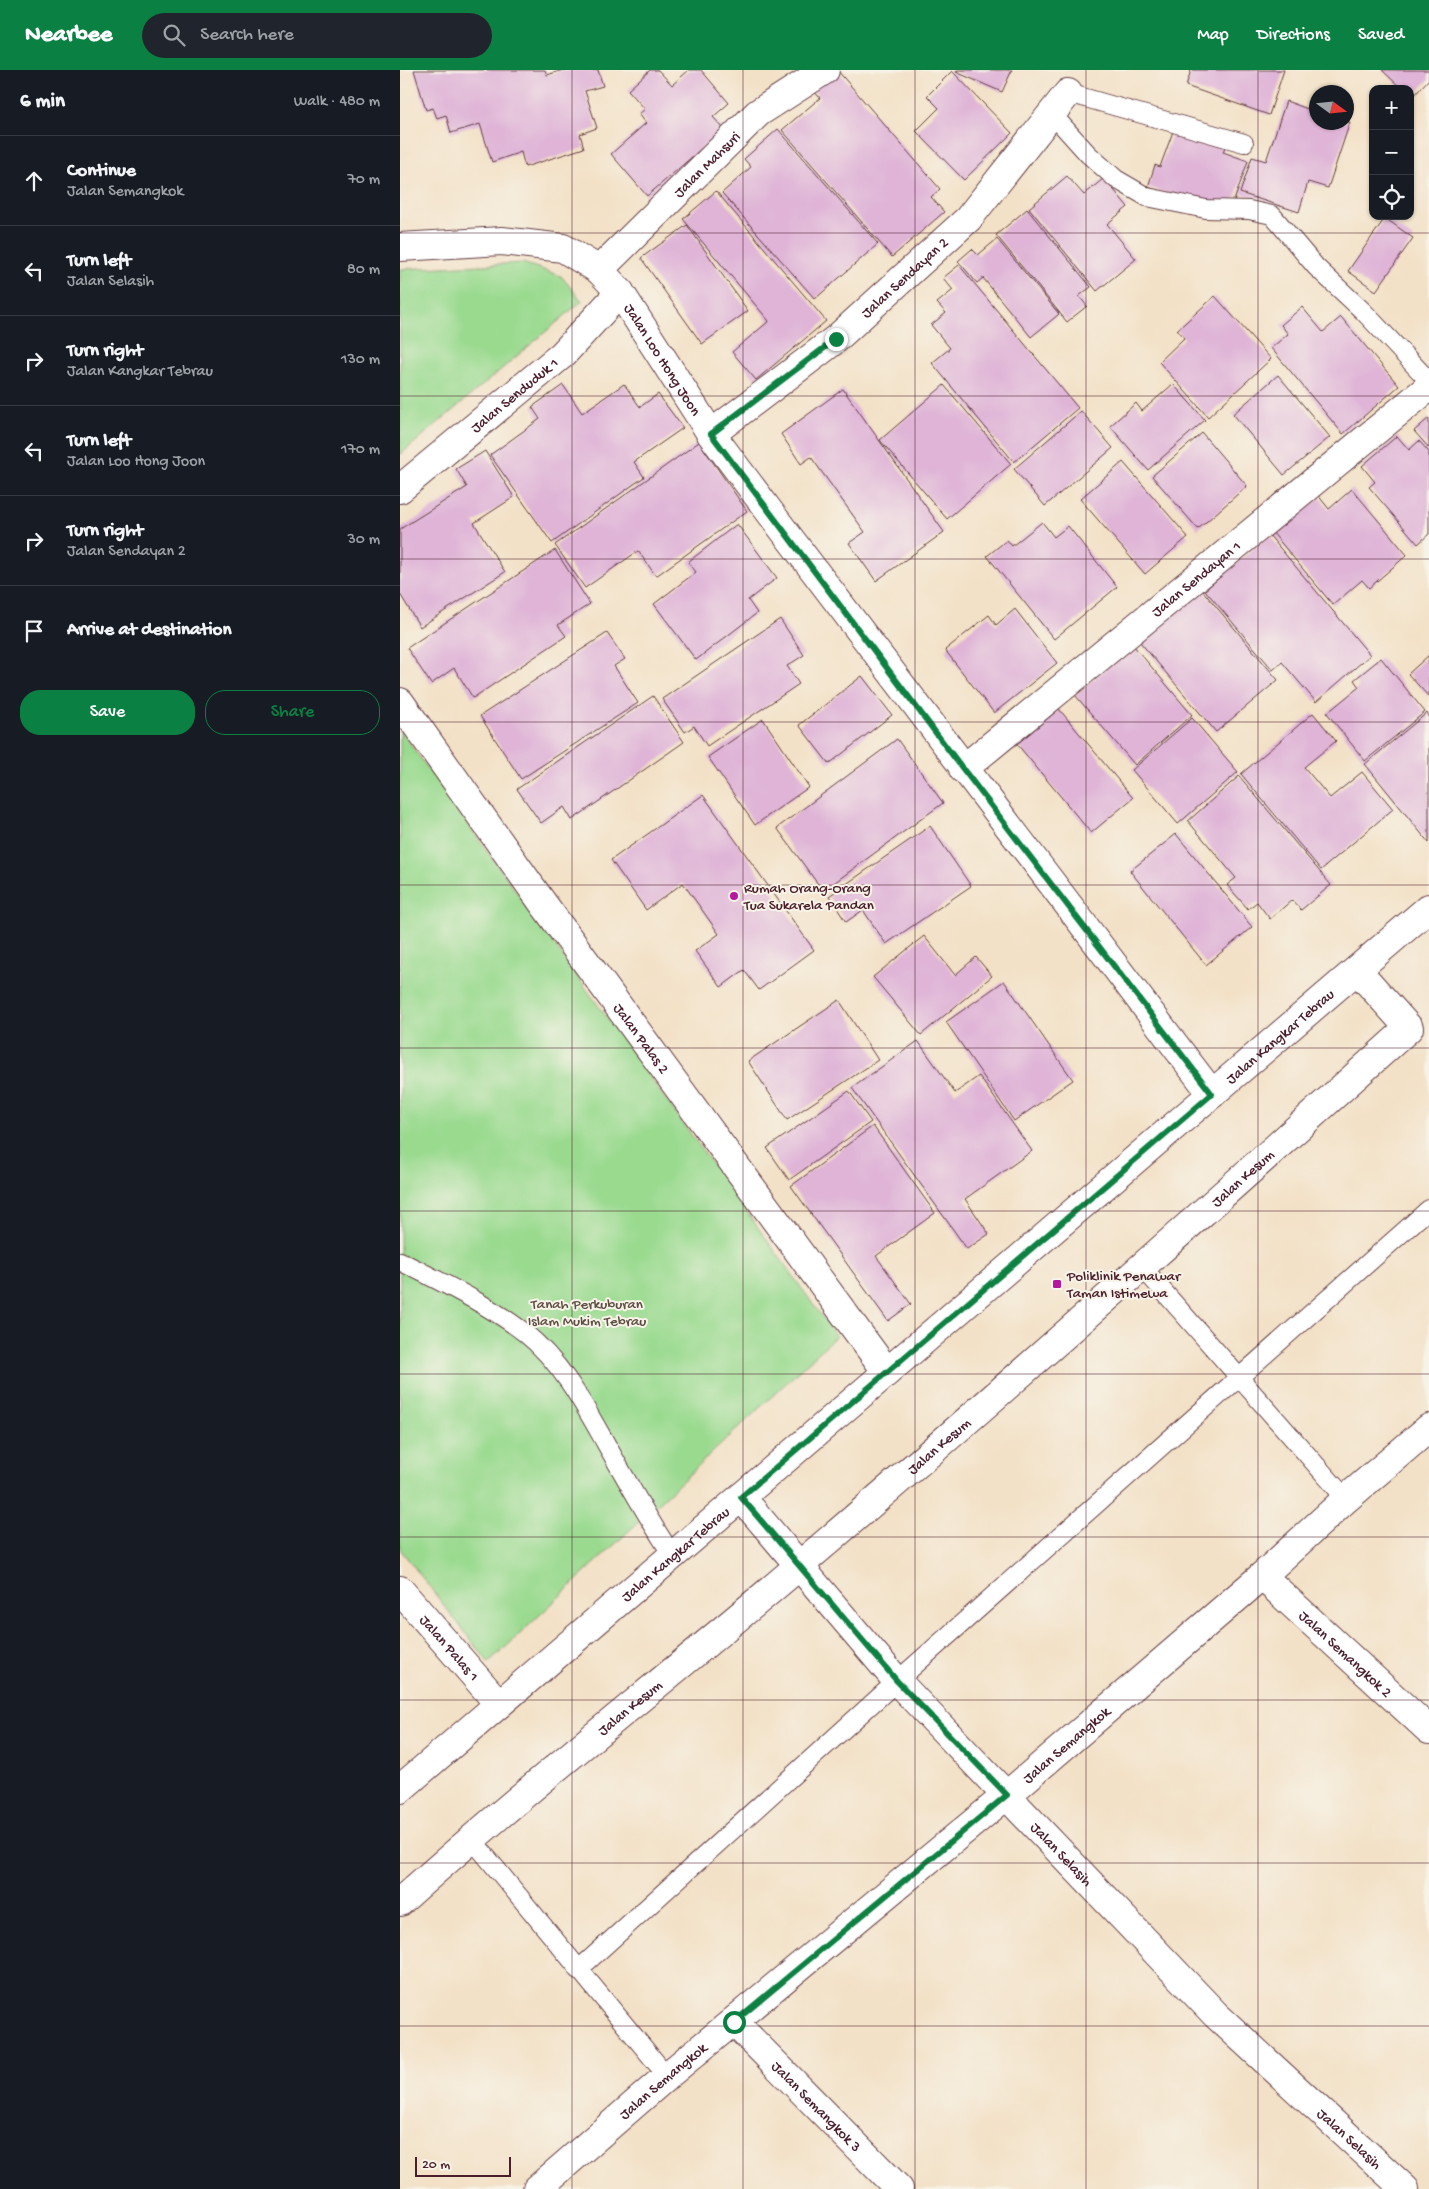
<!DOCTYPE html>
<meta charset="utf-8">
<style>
:root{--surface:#171b24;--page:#20242c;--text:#f1f3f6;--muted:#9ea1a6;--line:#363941;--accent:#0b8043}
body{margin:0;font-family:"Gochi Hand",sans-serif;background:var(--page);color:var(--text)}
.controls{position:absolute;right:15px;top:15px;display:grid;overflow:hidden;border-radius:10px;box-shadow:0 1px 4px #0004}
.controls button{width:45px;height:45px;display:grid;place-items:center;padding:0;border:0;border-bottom:1px solid var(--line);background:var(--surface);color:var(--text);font:25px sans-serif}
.compass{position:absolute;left:909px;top:15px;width:45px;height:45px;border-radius:50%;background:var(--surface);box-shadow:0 1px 4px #0004;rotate:105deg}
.scale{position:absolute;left:15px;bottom:12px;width:96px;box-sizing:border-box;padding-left:5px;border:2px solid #4a1f2b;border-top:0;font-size:14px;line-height:18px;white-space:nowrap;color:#4a1f2b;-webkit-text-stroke:4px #f7f3e8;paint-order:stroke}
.stop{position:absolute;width:15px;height:15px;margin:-11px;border:4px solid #0b8043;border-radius:50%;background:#fff}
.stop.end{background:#0b8043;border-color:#fff;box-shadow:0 1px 5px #0008}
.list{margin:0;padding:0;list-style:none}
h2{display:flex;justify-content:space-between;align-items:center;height:65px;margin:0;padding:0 20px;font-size:21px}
h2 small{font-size:16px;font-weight:400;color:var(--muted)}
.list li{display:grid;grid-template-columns:32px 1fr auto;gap:15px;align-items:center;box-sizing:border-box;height:90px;padding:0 20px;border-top:1px solid var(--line)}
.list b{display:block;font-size:19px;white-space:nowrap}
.list p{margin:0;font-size:16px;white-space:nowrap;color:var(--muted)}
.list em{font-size:16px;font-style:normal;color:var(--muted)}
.actions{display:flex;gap:10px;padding:15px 20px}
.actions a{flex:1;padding:11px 0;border:1px solid var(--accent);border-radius:20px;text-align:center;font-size:18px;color:var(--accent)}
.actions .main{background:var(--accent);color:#fff}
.icon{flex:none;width:28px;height:28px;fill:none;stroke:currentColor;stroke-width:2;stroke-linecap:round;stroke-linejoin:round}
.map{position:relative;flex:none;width:1029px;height:2119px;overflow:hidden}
header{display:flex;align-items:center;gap:30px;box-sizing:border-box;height:70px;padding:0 25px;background:var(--accent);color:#fff}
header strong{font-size:24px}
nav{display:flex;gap:28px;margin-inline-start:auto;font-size:18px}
.search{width:350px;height:45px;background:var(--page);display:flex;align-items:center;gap:12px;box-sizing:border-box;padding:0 18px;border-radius:28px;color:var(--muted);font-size:19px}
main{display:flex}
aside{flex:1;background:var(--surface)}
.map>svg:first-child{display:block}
</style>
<header>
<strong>Nearbee</strong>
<div class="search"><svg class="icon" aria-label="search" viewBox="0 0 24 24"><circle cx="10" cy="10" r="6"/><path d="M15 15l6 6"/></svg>Search here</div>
<nav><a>Map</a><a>Directions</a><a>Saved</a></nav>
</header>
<main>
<aside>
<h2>6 min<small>Walk · 480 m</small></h2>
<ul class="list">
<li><svg class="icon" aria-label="ahead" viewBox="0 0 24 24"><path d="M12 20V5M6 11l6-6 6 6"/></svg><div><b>Continue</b><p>Jalan Semangkok</p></div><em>70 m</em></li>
<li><svg class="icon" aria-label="left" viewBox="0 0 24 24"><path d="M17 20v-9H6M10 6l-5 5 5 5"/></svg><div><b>Turn left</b><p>Jalan Selasih</p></div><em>80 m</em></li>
<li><svg class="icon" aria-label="right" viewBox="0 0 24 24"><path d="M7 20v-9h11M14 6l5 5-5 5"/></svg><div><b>Turn right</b><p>Jalan Kangkar Tebrau</p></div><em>130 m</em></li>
<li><svg class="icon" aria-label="left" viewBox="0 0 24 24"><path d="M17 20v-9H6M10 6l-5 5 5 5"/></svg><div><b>Turn left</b><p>Jalan Loo Hong Joon</p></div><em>170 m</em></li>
<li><svg class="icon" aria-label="right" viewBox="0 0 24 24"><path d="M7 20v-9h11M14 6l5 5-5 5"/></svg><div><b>Turn right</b><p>Jalan Sendayan 2</p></div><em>30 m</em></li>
<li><svg class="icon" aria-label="arrive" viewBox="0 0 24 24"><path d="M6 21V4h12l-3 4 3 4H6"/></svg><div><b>Arrive at destination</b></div></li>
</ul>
<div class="actions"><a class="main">Save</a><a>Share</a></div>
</aside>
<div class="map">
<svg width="1029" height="2119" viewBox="0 0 1029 2119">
<rect width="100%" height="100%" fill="#f7f3e8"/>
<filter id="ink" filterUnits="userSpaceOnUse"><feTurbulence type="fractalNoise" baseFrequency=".02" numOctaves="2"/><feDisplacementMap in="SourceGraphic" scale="10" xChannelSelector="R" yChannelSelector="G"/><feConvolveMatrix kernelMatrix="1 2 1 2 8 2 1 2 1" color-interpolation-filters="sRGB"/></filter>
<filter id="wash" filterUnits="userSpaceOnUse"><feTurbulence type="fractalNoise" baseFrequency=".0096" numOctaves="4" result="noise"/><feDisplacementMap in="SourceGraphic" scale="20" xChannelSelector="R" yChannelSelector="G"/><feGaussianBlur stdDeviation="1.12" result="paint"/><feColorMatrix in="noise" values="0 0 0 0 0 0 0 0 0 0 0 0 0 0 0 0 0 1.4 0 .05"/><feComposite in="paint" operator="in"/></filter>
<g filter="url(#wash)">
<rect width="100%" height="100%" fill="#f3e1c7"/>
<g fill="#9ada8f" stroke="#727c5d">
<polygon points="123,193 161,206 182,231 0,385 0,199"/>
<polygon points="0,660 436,1266 89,1593 0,1479"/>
</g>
<g id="blocks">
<g fill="#dfb4d7">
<polygon points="14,0 145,0 147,5 163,0 198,0 203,16 185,21 197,58 180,64 184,78 125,97 121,82 92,92 80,54 51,63 46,45 37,48 33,38 26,40"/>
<polygon points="250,0 258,0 272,15 289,0 301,0 329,33 313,47 324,59 247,126 211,84 246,53 239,44 245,39 228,20"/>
<polygon points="437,0 540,119 531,127 544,142 492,187 382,60 420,28 413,20"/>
<polygon points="557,0 612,0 602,22 556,2"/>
<polygon points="791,0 884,0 869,45 786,16"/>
<polygon points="982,0 1029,0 1029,9 1012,28 1010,19 1002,19"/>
<polygon points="552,1 612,63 564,110 516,61 539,38 527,26"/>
<polygon points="886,31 916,42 916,52 950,52 928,118 908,112 899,142 840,123 852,87 866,91"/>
<polygon points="775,56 826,74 823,82 848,91 829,145 748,117 755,95 760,97"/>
<polygon points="378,59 478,174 415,229 322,123 351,97 344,89"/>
<polygon points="667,106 684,125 704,108 728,137 707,154 736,189 697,221 629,138"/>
<polygon points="316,121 426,251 356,310 332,282 369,251 283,149"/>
<polygon points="627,139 691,217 679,226 687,236 667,252 596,165"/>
<polygon points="985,148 1013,168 976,221 948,201"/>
<polygon points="287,155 348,241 302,274 241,188"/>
<polygon points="597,169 659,244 631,267 583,208 577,213 558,191 572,179 578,185"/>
<polygon points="559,195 678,338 614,392 532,293 550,278 531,255 546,243 537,233 553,220 543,208"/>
<polygon points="815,226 871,289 808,347 759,292 784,268 777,260"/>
<polygon points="902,237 923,262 941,247 999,316 943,364 871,278 888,264 881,255"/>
<polygon points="878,305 930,367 884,405 833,344"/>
<polygon points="224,314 240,337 258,324 283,358 234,392 244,407 152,473 90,385 140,349 132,337 163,315 182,343"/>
<polygon points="773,314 805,350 748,400 710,356 736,333 742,341"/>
<polygon points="544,315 611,394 547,449 480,370"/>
<polygon points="443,319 544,462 476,511 449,473 465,462 411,387 401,394 381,364"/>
<polygon points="681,341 713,378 645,436 614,399"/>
<polygon points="1029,348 1029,378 1014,361"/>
<polygon points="802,363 847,416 798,459 752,406"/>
<polygon points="997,366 1009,380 1019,371 1029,382 1029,464 1018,474 969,417 975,412 962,396"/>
<polygon points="299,372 347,441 256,506 238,481 185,518 155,475"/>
<polygon points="85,381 114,427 74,453 105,502 20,557 0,524 0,459 67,417 56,399"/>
<polygon points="723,392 788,467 745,504 680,429"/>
<polygon points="952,419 1007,485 969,518 962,510 933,535 872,462 917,424 929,439"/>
<polygon points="642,452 654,467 668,456 717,517 654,569 587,486 607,470 612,476"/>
<polygon points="337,454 377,508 348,530 357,543 296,590 254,534 296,502 288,492"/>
<polygon points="869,465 970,585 916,632 882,592 873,600 805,520"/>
<polygon points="155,480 190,534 158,555 166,566 73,628 54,598 31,614 7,578"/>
<polygon points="802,520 878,610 816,662 740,572"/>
<polygon points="615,539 657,593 594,643 545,580 589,545 596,555"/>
<polygon points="380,549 404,585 387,596 399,614 307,676 294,656 285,662 262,629"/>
<polygon points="207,563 225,589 214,596 238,633 121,709 80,646"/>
<polygon points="733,575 792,645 735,695 675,625"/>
<polygon points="1029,585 1029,627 1008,604"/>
<polygon points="981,588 1025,642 965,691 927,643 959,617 954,610"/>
<polygon points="462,606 492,645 429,694 399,655"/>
<polygon points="253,626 284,672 172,750 164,737 141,753 117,719"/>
<polygon points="659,639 733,728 691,763 617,674"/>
<polygon points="913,643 936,671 904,697 930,728 962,702 993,739 921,800 841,704"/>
<polygon points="1027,643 1029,646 1029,773 965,694"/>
<polygon points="792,648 838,702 778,754 732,700"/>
<polygon points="363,649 409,717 355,755 308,687"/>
<polygon points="497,669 543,733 423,821 377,758"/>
<polygon points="839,706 931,815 901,840 892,830 870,849 857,832 848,839 827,815 836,808 788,751"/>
<polygon points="303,725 414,880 359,920 344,900 321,917 295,881 319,864 283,813 246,840 211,790"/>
<polygon points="530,756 571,816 486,874 463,840 446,852 429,826"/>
<polygon points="776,764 852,857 806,895 730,801"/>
<polygon points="524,866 555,905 576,887 592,906 521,965 473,907"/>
<polygon points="604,911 673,1010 614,1051 546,952"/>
<polygon points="439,930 478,990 387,1050 348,991"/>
<polygon points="518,971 555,1023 579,1006 632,1081 565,1129 589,1164 567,1179 452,1018"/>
<polygon points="449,1021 471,1052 389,1110 367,1078"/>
<polygon points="473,1056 535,1143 476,1186 511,1234 488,1251 391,1116"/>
</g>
</g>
</g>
<g filter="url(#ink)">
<use href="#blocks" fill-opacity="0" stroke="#633c42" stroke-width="1"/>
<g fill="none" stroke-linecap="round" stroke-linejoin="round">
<defs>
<g id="lane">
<polyline points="668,23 844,73"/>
<polyline points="653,45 688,84 716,109 747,127 806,139 849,140 872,145 916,197 963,241 1029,311"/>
<path d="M 0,1191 C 39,1211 91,1236 125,1263 C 161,1292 183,1333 205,1372 C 227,1411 248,1449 273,1486"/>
<polyline points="743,1198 946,1429"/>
<polyline points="71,1768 267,2006"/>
<polyline points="178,1900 497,1611 1029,1139"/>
</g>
<g id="street">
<path id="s1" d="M 199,200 L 358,43 L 425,0"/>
<path id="s2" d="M 311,364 L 436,269 L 568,149 L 668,23"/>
<path id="s3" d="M 0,419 L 163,284 L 220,222"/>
<path id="s4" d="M 0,632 L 142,832 L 487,1302"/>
<path id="s5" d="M 563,699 L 1029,317"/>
<path id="s6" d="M 341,1427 L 497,1611 L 816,1945 L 1005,2119"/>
<path id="s7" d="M 862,1506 L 1029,1660"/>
<path id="s8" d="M 0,1520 L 99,1634"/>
<path id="s9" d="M 0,1832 C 130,1715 268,1608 400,1495 C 606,1319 808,1139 1009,958 L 957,900"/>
<path id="s10" d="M 334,1952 L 499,2119"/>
<path id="s11" d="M 137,2119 L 267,2006 L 607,1725 L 862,1506 L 946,1429 L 1029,1358"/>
</g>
<g id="secondary">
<path id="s12" d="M 0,177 L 102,171 L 163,178 L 199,200 L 220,222 L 311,364 L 372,445 L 812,1024"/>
</g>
<g id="primary">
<path id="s13" d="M 0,1719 L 1029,838"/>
</g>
</defs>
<use href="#lane" stroke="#633c42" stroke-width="20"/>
<use href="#street" stroke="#633c42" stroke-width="30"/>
<use href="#secondary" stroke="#633c42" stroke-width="30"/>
<use href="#primary" stroke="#633c42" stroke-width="30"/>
<use href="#lane" stroke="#fff" stroke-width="18"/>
<use href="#street" stroke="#fff" stroke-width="28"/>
<use href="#secondary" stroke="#fff" stroke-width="28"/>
<use href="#primary" stroke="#fff" stroke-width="28"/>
</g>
</g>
<g fill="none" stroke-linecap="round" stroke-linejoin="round" filter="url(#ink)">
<polyline stroke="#0b8043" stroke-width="6" points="334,1952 607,1725 497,1611 341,1427 812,1024 563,699 311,364 436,269"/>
</g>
<path fill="none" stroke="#4a1f2b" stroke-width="1" stroke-opacity="0.55" d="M 172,0 L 172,2119M 343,0 L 343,2119M 515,0 L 515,2119M 686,0 L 686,2119M 858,0 L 858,2119M 0,163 L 1029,163M 0,326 L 1029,326M 0,489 L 1029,489M 0,652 L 1029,652M 0,815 L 1029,815M 0,978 L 1029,978M 0,1141 L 1029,1141M 0,1304 L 1029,1304M 0,1467 L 1029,1467M 0,1630 L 1029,1630M 0,1793 L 1029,1793M 0,1956 L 1029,1956"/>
<g fill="#b5179e" stroke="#f7f3e8" stroke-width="2">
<circle cx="334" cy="826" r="5"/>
<rect x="652" y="1209" width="10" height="10" rx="2.5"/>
</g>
<g text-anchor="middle" stroke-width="4" stroke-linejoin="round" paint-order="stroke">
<g font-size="15" fill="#4a1f2b" stroke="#f7f3e8">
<text dy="5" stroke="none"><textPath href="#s1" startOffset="151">Jalan Mahsuri</textPath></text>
<text dy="5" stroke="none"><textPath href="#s2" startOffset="249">Jalan Sendayan 2</textPath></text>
<text dy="5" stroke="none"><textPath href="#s12" startOffset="316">Jalan Loo Hong Joon</textPath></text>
<text dy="5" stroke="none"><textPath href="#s3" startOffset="148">Jalan Senduduk 1</textPath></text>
<text dy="5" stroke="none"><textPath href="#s5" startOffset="301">Jalan Sendayan 1</textPath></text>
<text dy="5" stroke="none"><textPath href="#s13" startOffset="1158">Jalan Kangkar Tebrau</textPath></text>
<text dy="5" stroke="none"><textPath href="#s4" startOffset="414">Jalan Palas 2</textPath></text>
<text dy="5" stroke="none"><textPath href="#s9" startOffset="1111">Jalan Kesum</textPath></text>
<text dy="5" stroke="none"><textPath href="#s9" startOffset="706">Jalan Kesum</textPath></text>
<text dy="5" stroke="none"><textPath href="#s13" startOffset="362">Jalan Kangkar Tebrau</textPath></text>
<text dy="5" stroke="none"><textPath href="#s8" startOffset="76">Jalan Palas 1</textPath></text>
<text dy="5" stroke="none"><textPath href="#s7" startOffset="114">Jalan Semangkok 2</textPath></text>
<text dy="5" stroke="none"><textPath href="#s9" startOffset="301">Jalan Kesum</textPath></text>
<text dy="5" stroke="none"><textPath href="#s11" startOffset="691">Jalan Semangkok</textPath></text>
<text dy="5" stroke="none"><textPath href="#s6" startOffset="480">Jalan Selasih</textPath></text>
<text dy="5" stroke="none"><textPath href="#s11" startOffset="166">Jalan Semangkok</textPath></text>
<text dy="5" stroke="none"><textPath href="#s10" startOffset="118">Jalan Semangkok 3</textPath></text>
<text dy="5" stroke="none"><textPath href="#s6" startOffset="885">Jalan Selasih</textPath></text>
</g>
<g font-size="15" fill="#4a1f2b" stroke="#f7f3e8" text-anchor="start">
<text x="344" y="822">Rumah Orang-Orang<tspan x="344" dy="17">Tua Sukarela Pandan</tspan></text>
<text x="667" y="1210">Poliklinik Penawar<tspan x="667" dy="17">Taman Istimewa</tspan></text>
</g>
<g font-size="15" fill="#5e4e44" stroke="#f7f3e8">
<text x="187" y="1238">Tanah Perkuburan<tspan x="187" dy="17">Islam Mukim Tebrau</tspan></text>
</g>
</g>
</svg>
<div class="controls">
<button>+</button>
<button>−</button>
<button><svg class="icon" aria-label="locate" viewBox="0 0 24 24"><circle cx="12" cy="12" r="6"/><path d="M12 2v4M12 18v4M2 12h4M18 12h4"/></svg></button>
</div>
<svg class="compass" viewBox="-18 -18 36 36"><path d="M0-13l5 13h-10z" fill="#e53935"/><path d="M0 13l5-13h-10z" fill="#9ea1a6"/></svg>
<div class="scale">20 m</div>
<div class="stop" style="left:334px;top:1952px"></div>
<div class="stop end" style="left:436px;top:269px"></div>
</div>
</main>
